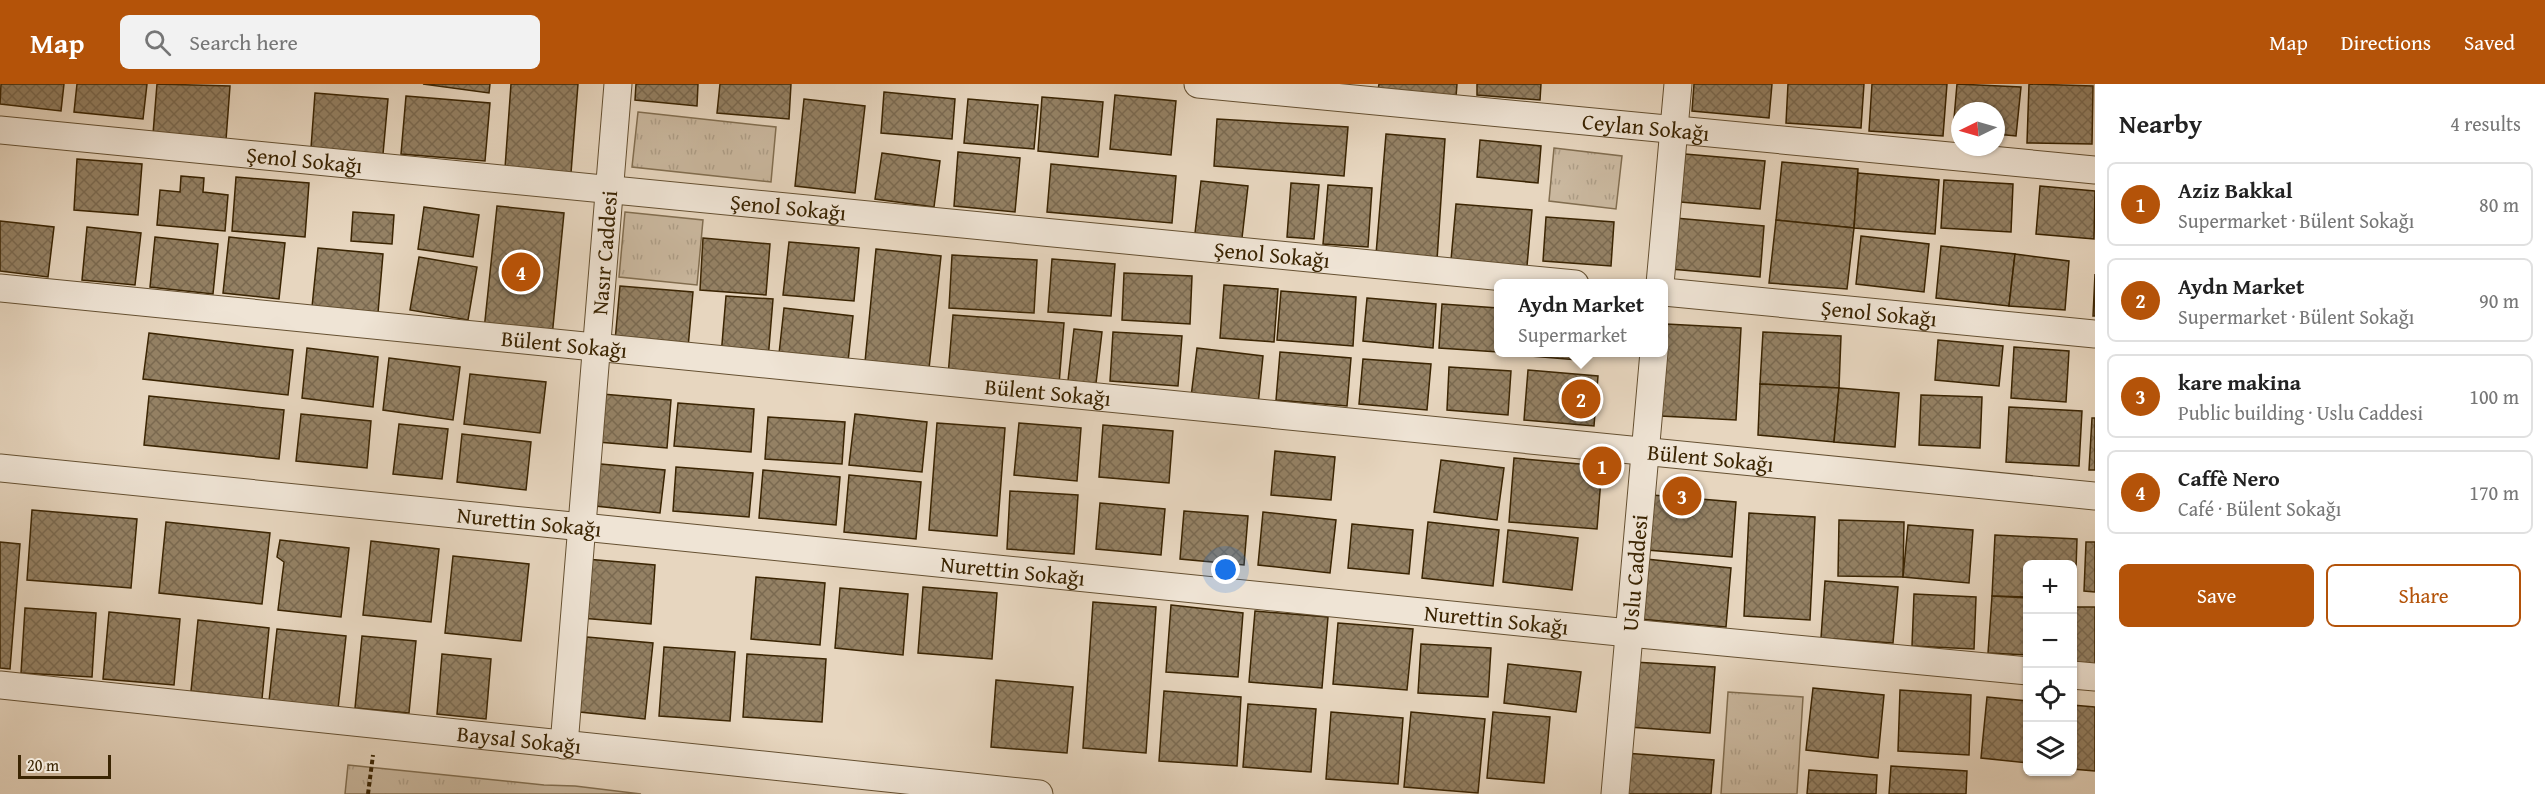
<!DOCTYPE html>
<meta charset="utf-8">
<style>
:root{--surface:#fff;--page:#f2f2f2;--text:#222;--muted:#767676;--line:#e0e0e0;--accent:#b45309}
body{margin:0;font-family:"Gentium Book Plus",serif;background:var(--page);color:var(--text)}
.controls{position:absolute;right:18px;bottom:18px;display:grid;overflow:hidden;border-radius:9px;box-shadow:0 2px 4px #0004}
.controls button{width:54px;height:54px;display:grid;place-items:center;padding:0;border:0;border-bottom:2px solid var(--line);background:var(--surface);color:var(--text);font:30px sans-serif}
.compass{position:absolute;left:1951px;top:18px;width:54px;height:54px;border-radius:50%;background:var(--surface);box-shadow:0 2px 4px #0004;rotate:265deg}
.scale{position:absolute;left:18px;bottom:15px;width:93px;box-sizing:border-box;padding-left:6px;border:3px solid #3a2402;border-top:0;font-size:16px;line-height:21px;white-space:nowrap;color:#3a2402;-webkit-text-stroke:4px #efe4d5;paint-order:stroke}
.you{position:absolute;left:1226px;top:486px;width:21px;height:21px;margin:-15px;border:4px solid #fff;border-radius:50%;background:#1a73e8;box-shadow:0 0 0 9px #1a73e833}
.badge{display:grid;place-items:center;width:39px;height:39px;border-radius:50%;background:var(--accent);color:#fff;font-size:20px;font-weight:700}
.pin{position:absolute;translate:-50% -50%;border:3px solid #fff;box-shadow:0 2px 6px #0006}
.popup{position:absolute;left:1494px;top:195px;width:174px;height:78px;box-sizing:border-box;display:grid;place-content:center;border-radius:9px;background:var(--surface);filter:drop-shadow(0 2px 4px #0005);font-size:20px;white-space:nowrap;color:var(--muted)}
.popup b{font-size:22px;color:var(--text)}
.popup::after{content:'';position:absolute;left:50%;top:100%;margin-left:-12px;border:12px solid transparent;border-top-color:var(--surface)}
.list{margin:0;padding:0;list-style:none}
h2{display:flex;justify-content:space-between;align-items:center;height:78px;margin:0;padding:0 24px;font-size:26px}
h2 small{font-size:20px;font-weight:400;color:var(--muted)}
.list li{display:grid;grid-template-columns:39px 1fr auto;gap:18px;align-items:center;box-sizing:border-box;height:84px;margin:0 12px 12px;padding:0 12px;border:2px solid var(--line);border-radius:9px}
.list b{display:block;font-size:22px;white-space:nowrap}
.list p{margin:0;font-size:20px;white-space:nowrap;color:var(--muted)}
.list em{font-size:20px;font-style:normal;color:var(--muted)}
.actions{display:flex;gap:12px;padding:18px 24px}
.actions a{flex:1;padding:14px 0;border:2px solid var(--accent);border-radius:9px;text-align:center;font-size:21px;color:var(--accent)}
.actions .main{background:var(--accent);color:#fff}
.icon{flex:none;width:33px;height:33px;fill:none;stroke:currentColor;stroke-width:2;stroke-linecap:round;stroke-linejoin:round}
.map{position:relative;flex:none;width:2095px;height:710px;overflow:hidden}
header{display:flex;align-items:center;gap:36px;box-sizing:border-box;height:84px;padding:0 30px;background:var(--accent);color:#fff}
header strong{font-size:28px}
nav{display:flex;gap:33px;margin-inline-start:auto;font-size:21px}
.search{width:420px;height:54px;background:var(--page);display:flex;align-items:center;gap:15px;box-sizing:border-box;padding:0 21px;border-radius:9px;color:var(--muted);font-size:22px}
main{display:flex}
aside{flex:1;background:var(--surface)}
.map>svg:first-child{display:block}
</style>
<header>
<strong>Map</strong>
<div class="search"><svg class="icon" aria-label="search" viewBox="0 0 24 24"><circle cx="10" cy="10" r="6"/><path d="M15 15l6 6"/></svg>Search here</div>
<nav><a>Map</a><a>Directions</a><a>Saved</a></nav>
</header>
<main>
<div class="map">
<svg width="2095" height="710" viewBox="0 0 2095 710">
<defs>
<pattern id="grass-tufts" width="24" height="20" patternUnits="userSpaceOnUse" patternTransform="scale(1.5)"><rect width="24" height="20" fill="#cab89f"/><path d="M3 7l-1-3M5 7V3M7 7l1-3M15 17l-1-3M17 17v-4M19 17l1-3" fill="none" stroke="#ae9e87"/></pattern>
<pattern id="building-cross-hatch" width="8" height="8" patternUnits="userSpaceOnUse" patternTransform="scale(1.5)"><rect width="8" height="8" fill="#948164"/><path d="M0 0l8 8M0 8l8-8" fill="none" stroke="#7a6950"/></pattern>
</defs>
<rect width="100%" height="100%" fill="#e7d6bf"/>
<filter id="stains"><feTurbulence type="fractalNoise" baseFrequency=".00333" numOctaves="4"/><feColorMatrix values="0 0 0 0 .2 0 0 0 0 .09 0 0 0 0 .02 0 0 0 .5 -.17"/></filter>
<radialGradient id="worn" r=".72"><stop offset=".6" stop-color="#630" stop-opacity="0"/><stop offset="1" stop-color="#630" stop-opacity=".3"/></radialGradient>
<g fill="url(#grass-tufts)" stroke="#826e50" stroke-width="1.5">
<polygon points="638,28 776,43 771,98 632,83"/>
<polygon points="1554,64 1622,72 1616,125 1549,117"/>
<polygon points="625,128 703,136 697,201 619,193"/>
<polygon points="1728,608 1803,613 1797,710 1721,710"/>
<polygon points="348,681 544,701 575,702 641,710 345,710"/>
</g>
<g fill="url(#building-cross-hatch)" stroke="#3a2402" stroke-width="1.5">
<polygon points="1,0 64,0 61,27 0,20"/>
<polygon points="77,0 147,0 143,35 74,28"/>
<polygon points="157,0 230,2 226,56 153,50"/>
<polygon points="423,0 490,0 489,9"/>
<polygon points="511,0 578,0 571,89 505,84"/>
<polygon points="636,0 698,0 697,22 635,16"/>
<polygon points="720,0 791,0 789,35 717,29"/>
<polygon points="1379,0 1457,0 1456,13 1378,6"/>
<polygon points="1477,0 1541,0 1540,16 1477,11"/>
<polygon points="1694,0 1772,0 1769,34 1692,27"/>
<polygon points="1788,0 1864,0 1861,44 1786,39"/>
<polygon points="1872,0 1947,0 1943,52 1869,47"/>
<polygon points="1957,0 2021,3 2016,52 1996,50 1996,27 1960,27 1960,47 1953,46"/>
<polygon points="2029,0 2093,2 2092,60 2027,59"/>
<polygon points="884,8 955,15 952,55 881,49"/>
<polygon points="315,9 388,15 383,70 311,64"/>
<polygon points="1115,11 1176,17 1171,71 1110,65"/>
<polygon points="406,12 490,19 485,77 401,70"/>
<polygon points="1042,13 1103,18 1098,73 1038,67"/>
<polygon points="804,15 865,22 855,109 795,102"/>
<polygon points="968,15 1038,21 1034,65 964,59"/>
<polygon points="1217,35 1348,43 1344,92 1214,82"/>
<polygon points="1386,50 1445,55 1437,176 1376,170"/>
<polygon points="1480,56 1541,62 1538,99 1477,93"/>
<polygon points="958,68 1020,74 1015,128 954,122"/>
<polygon points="882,69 940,77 934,123 875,115"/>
<polygon points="1685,70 1765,77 1760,125 1681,118"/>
<polygon points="77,75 142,80 138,131 74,126"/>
<polygon points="1782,78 1858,85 1854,144 1776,136"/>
<polygon points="1051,80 1176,92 1172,139 1047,128"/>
<polygon points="1858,89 1939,96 1935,150 1854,144"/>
<polygon points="181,92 204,94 203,108 228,111 225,147 157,141 160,106 180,108"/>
<polygon points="236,93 309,99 305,153 232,147"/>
<polygon points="1944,96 2013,100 2011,148 1941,144"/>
<polygon points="1201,97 1248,102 1242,154 1195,149"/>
<polygon points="1291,99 1319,101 1314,155 1287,153"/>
<polygon points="1328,101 1372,104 1368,163 1323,160"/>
<polygon points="2040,102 2095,107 2094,155 2036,150"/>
<polygon points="1456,120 1532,126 1527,182 1451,176"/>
<polygon points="497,122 564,129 552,253 484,246"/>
<polygon points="424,123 479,131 473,173 418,165"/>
<polygon points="353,128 394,131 392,160 351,157"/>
<polygon points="1546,133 1614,138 1611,182 1543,177"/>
<polygon points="1675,134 1764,142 1760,193 1671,185"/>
<polygon points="1776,136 1854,144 1847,205 1769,199"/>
<polygon points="0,137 54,143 48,193 0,187"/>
<polygon points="87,143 141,149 135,201 82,196"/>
<polygon points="1861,152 1929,160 1924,208 1856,200"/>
<polygon points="155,153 218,160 213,210 150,203"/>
<polygon points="229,153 285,159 279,215 223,209"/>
<polygon points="703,154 770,160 766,211 700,206"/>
<polygon points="789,158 859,164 854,217 783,211"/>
<polygon points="1941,162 2015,170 2009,222 1936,214"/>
<polygon points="318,164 383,170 378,229 312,223"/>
<polygon points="876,165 941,172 928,294 864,288"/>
<polygon points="2015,170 2069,177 2065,226 2009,222"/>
<polygon points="952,171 1037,176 1034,229 949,224"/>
<polygon points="419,173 477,183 468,236 410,226"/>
<polygon points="1052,175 1115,180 1111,232 1048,228"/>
<polygon points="1124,189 1192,192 1190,240 1122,236"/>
<polygon points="2095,190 2095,232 2093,232"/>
<polygon points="1224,201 1278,205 1274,258 1220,254"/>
<polygon points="620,202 693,208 688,264 615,257"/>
<polygon points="1281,207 1356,213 1353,262 1277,256"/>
<polygon points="726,212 773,215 768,276 721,272"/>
<polygon points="1367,214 1436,220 1433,264 1363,257"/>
<polygon points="1442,220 1498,224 1498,268 1439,264"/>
<polygon points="784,224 853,232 847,287 778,279"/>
<polygon points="953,231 1064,239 1059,300 948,292"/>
<polygon points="1666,240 1741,244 1736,336 1661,332"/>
<polygon points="1074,245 1102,248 1095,308 1067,305"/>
<polygon points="1113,248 1182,252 1178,302 1110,297"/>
<polygon points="1763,248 1841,252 1839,304 1760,300"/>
<polygon points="149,249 293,266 288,311 143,295"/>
<polygon points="1938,256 2003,262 1999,302 1935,296"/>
<polygon points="2014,263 2069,267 2066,318 2011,314"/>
<polygon points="307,264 378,273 373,323 302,314"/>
<polygon points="1197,264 1263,272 1258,321 1191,313"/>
<polygon points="1280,268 1351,274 1347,322 1276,316"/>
<polygon points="1517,268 1579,268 1578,276 1517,271"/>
<polygon points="389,274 460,283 453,336 383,326"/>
<polygon points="1363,275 1431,280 1427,326 1359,320"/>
<polygon points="1449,283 1511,287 1508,331 1447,326"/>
<polygon points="1528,286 1598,292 1594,342 1524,336"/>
<polygon points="470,290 546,298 540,349 464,340"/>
<polygon points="1760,300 1839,304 1834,358 1758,351"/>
<polygon points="1839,304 1899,309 1895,363 1834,358"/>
<polygon points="602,310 671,316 667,364 598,358"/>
<polygon points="1921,311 1982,313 1980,364 1919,361"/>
<polygon points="149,312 284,326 279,375 144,361"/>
<polygon points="678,319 754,325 751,368 674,362"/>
<polygon points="2009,323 2082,327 2079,382 2006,378"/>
<polygon points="301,330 371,337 367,384 296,377"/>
<polygon points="855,330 927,338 922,388 849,381"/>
<polygon points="768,333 845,338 842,380 765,375"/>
<polygon points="2092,334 2095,334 2095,386 2089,386"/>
<polygon points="937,339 1005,344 997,452 929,446"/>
<polygon points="1019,339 1081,344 1077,397 1014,391"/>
<polygon points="399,340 448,345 442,395 393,390"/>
<polygon points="1103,341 1173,347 1169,399 1099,393"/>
<polygon points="462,350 531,358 526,406 457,398"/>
<polygon points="1275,367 1335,373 1331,416 1271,411"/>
<polygon points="1514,374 1602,382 1597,445 1509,438"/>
<polygon points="1441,376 1504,384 1497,436 1434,428"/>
<polygon points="590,379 665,386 660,429 586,421"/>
<polygon points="676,383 753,389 749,433 673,427"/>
<polygon points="763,386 840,393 836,441 759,434"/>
<polygon points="849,391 921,398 916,455 844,448"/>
<polygon points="1010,407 1078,411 1074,470 1007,465"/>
<polygon points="1652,411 1736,418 1732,473 1647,466"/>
<polygon points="1100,419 1165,425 1161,471 1096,465"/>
<polygon points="32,426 137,435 131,504 27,496"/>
<polygon points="1184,427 1248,432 1244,481 1180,475"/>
<polygon points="1263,428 1336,436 1330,489 1258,481"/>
<polygon points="1749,429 1815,433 1810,536 1744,532"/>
<polygon points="1839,436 1904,438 1903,493 1838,492"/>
<polygon points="166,438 270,449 262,520 159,509"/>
<polygon points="1428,438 1499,446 1493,502 1422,494"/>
<polygon points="1352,440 1413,446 1409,490 1348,484"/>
<polygon points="1908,441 1973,446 1969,499 1903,493"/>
<polygon points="1508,446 1578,454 1572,506 1503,498"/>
<polygon points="1995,451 2077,455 2075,515 2072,515 2072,481 2028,481 2028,513 1992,512"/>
<polygon points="280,456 349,464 341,533 278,526 284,478 277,473"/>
<polygon points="371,457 439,465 431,538 363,531"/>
<polygon points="0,458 20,460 10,585 0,584"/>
<polygon points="2086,458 2095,458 2095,508 2084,507"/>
<polygon points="453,472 529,480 521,557 445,549"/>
<polygon points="586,475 655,481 651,540 581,534"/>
<polygon points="1646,475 1731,484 1726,543 1640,535"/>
<polygon points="756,493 825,499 820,561 751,555"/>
<polygon points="1825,497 1898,503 1893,559 1821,554"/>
<polygon points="923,503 997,509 992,575 918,569"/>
<polygon points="840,504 908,510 903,571 835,564"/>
<polygon points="1914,510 1976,513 1974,565 1912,562"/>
<polygon points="1992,512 2028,514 2028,571 1988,569"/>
<polygon points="1093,518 1156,523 1146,669 1083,664"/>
<polygon points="1171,521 1243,529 1238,593 1166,588"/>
<polygon points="2073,523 2095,523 2095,580 2072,580"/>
<polygon points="25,524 96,529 92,593 21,589"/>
<polygon points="1255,527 1328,533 1322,604 1249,598"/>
<polygon points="109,528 180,535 174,601 103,595"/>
<polygon points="198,536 269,544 262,615 191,607"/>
<polygon points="1338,539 1413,545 1407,606 1333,600"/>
<polygon points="277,545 346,552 338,625 269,617"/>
<polygon points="362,552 416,557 409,629 355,624"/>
<polygon points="587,553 653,559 645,635 580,628"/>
<polygon points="1421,560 1491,564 1488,613 1418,609"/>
<polygon points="664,563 735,568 730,637 659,632"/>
<polygon points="442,570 491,575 486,635 437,630"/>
<polygon points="747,570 826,575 822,638 743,633"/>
<polygon points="1634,578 1715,583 1710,649 1629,643"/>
<polygon points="1508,580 1581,588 1576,628 1504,619"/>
<polygon points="996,596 1073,603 1067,669 991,663"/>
<polygon points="1813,604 1884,611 1878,674 1806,666"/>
<polygon points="1900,606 1971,611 1969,671 1898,667"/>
<polygon points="1164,607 1241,613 1237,682 1159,677"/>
<polygon points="1987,613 2028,617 2028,679 1981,674"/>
<polygon points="1248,620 1316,625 1311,688 1243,683"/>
<polygon points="2072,621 2095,623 2095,687 2072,685"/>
<polygon points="1331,628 1403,634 1398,700 1326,695"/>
<polygon points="1411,628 1485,635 1478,709 1404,703"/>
<polygon points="1493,628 1550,633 1544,699 1487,694"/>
<polygon points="1625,669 1714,676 1711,710 1622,710"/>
<polygon points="1891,682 1967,687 1966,710 1889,710"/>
<polygon points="1809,686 1877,691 1876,710 1807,710"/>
</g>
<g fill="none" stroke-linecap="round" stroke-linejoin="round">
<defs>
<g id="minor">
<path id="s1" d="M 1198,0 L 2095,86"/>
<path id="s2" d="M 0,46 L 1575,200"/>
<polyline points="1660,200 1678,0"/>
<path id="s3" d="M 0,204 L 2095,412"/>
<path id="s4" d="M 1664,208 L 2095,250"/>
<path id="s5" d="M 0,384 L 1629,549 L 2028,587"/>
<polyline points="2072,591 2095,593"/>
<path id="s6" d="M 0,601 L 1039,710"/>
<path id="s7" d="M 564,661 L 618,0"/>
<path id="s8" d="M 1615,710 L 1654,268"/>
</g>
</defs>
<use href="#minor" stroke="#655031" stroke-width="29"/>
<polyline stroke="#3a2402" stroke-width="4" stroke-dasharray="4.5 3" stroke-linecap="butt" points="368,710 373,671"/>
<use href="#minor" stroke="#efe4d5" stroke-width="27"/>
</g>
<g text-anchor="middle" stroke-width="4.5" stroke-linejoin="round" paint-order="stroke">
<g font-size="22" fill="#3a2402" stroke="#efe4d5">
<text dy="8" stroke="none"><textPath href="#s1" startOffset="450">Ceylan Sokağı</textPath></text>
<text dy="8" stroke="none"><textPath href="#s2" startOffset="306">Şenol Sokağı</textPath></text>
<text dy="8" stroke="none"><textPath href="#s2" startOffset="792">Şenol Sokağı</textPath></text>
<text dy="8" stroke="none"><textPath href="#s7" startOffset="494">Nasır Caddesi</textPath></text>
<text dy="8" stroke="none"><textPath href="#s2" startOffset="1278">Şenol Sokağı</textPath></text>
<text dy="8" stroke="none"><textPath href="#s4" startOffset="216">Şenol Sokağı</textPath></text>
<text dy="8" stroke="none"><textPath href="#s3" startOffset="567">Bülent Sokağı</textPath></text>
<text dy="8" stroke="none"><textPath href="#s3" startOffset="1053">Bülent Sokağı</textPath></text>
<text dy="8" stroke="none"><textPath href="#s3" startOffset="1719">Bülent Sokağı</textPath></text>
<text dy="8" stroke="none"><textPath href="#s5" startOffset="532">Nurettin Sokağı</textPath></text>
<text dy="8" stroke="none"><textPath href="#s5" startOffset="1018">Nurettin Sokağı</textPath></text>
<text dy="8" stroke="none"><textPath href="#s8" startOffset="222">Uslu Caddesi</textPath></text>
<text dy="8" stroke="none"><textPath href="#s5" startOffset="1504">Nurettin Sokağı</textPath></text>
<text dy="8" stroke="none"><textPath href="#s6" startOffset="522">Baysal Sokağı</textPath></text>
</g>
</g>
<rect width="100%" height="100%" filter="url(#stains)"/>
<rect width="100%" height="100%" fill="url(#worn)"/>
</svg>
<div class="controls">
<button>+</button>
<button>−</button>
<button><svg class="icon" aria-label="locate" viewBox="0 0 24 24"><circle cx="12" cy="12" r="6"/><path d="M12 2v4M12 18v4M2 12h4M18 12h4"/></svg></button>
<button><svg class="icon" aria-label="layers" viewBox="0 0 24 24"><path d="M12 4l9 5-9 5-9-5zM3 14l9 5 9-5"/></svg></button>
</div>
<svg class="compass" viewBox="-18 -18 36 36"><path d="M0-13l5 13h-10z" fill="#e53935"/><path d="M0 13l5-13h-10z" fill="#767676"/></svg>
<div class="scale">20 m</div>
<div class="you"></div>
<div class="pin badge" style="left:1602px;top:382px">1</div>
<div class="pin badge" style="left:1581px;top:315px">2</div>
<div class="popup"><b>Aydn Market</b>Supermarket</div>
<div class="pin badge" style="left:1682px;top:412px">3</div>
<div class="pin badge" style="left:521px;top:188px">4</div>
</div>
<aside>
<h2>Nearby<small>4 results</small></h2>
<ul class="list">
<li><span class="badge">1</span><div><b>Aziz Bakkal</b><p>Supermarket · Bülent Sokağı</p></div><em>80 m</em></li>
<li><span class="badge">2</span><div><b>Aydn Market</b><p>Supermarket · Bülent Sokağı</p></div><em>90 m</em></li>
<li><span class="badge">3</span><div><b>kare makina</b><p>Public building · Uslu Caddesi</p></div><em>100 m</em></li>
<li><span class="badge">4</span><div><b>Caffè Nero</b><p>Café · Bülent Sokağı</p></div><em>170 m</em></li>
</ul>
<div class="actions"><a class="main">Save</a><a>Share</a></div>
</aside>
</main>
